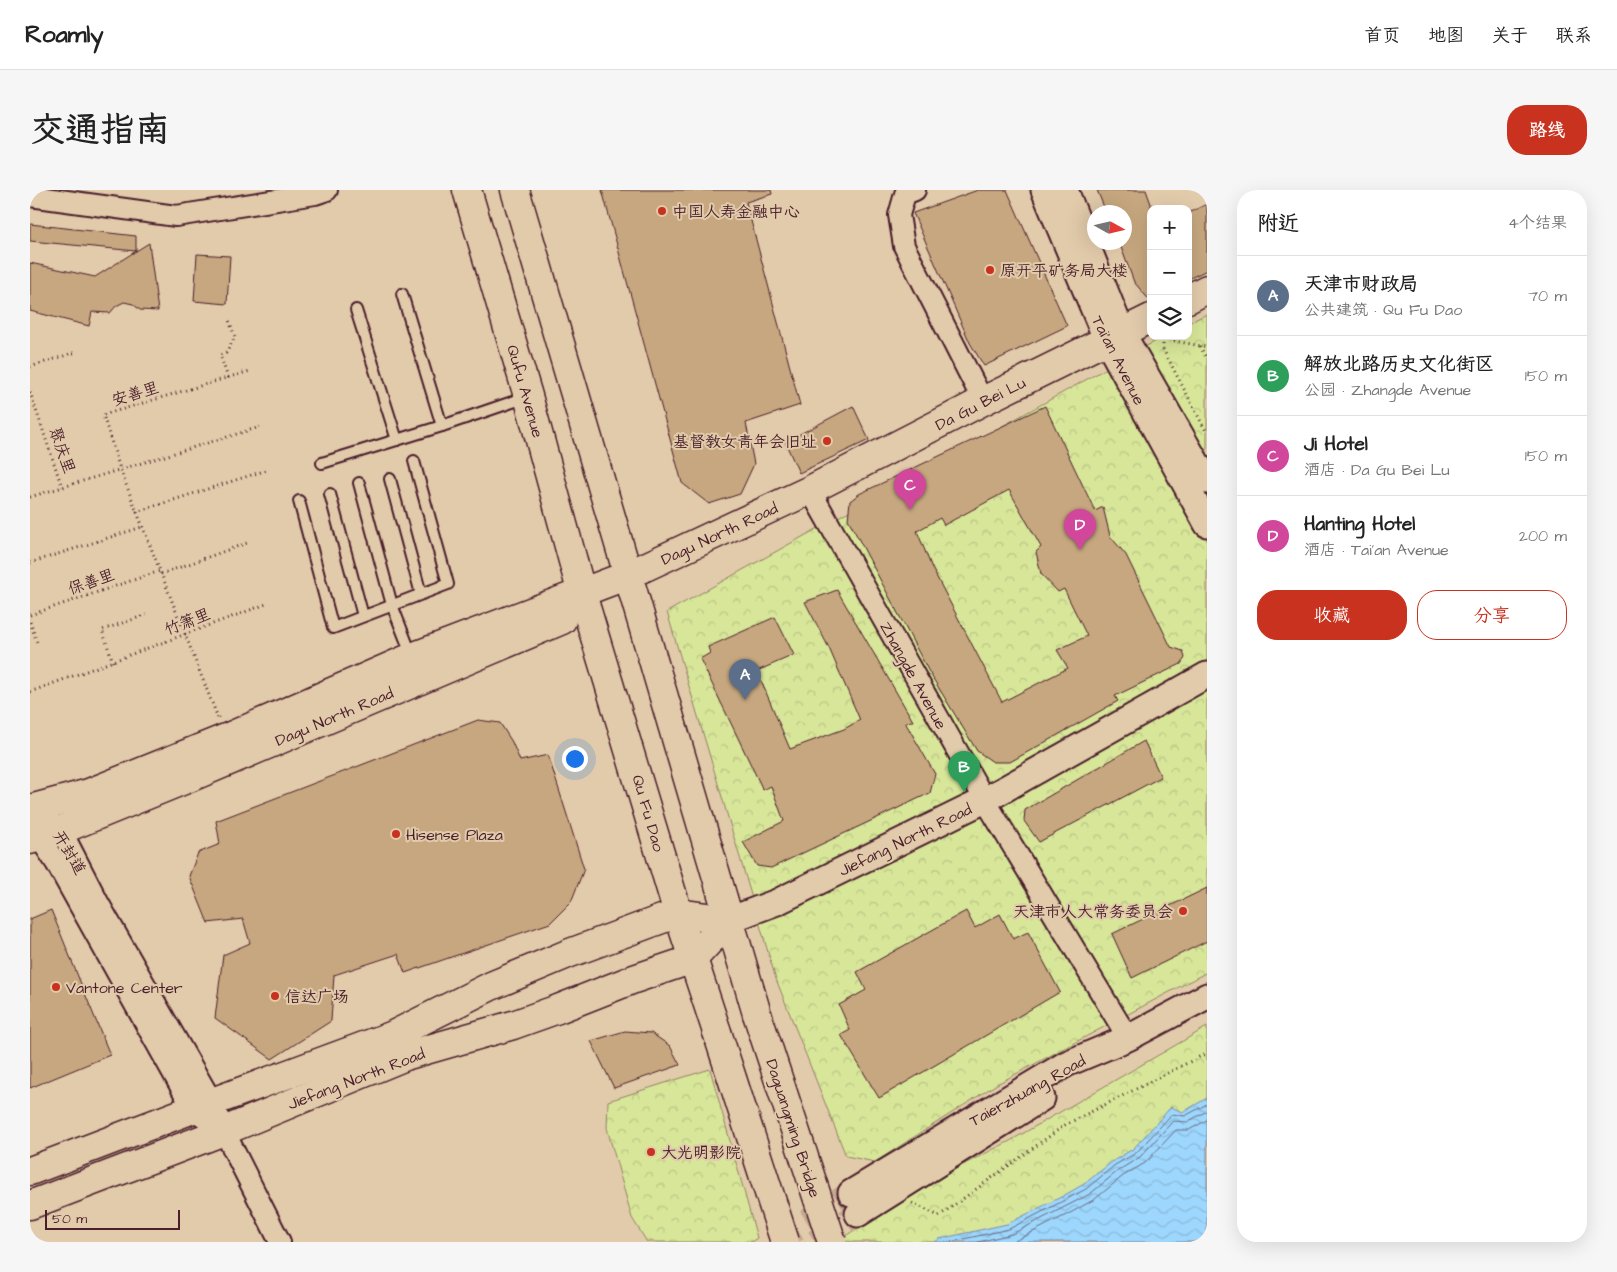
<!DOCTYPE html>
<html lang="zh">
<meta charset="utf-8">
<style>
:root{--surface:#fff;--page:#f6f6f6;--text:#222;--muted:#767676;--line:#e0e0e0;--accent:#c8321e}
body{margin:0;font-family:"Architects Daughter","LXGW WenKai TC",sans-serif;background:var(--page);color:var(--text)}
.controls{position:absolute;right:15px;top:15px;display:grid;overflow:hidden;border-radius:10px;box-shadow:0 5px 20px #0002}
.controls button{width:45px;height:45px;display:grid;place-items:center;padding:0;border:0;border-bottom:1px solid var(--line);background:var(--surface);color:var(--text);font:25px sans-serif}
.compass{position:absolute;left:1057px;top:15px;width:45px;height:45px;border-radius:50%;background:var(--surface);box-shadow:0 5px 20px #0002;rotate:98deg}
.scale{position:absolute;left:15px;bottom:12px;width:135px;box-sizing:border-box;padding-left:5px;border:2px solid #4a1f2b;border-top:0;font-size:14px;line-height:18px;white-space:nowrap;color:#4a1f2b;-webkit-text-stroke:4px #e2cbab;paint-order:stroke}
.you{position:absolute;left:544px;top:568px;width:18px;height:18px;margin:-12px;border:4px solid #fff;border-radius:50%;background:#1a73e8;box-shadow:0 0 0 8px #1a73e833}
.badge{display:grid;place-items:center;width:32px;height:32px;border-radius:50%;background:var(--accent);color:#fff;font-size:16px;font-weight:700}
.pin{position:absolute;translate:-50% -41px;filter:drop-shadow(0 1px 2px #0008)}
.pin::after{content:'';position:absolute;top:26px;width:18px;height:15px;background:inherit;clip-path:polygon(0 0,100% 0,50% 100%)}
.list{margin:0;padding:0;list-style:none}
h2{display:flex;justify-content:space-between;align-items:center;height:65px;margin:0;padding:0 20px;font-size:21px}
h2 small{font-size:16px;font-weight:400;color:var(--muted)}
.list li{display:grid;grid-template-columns:32px 1fr auto;gap:15px;align-items:center;box-sizing:border-box;height:80px;padding:0 20px;border-top:1px solid var(--line)}
.list b{display:block;font-size:19px;white-space:nowrap}
.list p{margin:0;font-size:16px;white-space:nowrap;color:var(--muted)}
.list em{font-size:16px;font-style:normal;color:var(--muted)}
.actions{display:flex;gap:10px;padding:15px 20px}
.actions a{flex:1;padding:11px 0;border:1px solid var(--accent);border-radius:20px;text-align:center;font-size:18px;color:var(--accent)}
.actions .main{background:var(--accent);color:#fff}
.icon{flex:none;width:28px;height:28px;fill:none;stroke:currentColor;stroke-width:2;stroke-linecap:round;stroke-linejoin:round}
.map{position:relative;flex:none;width:1177px;height:1052px;overflow:hidden;border-radius:20px}
header{display:flex;align-items:center;gap:30px;box-sizing:border-box;height:70px;padding:0 25px;background:var(--surface);border-bottom:1px solid var(--line)}
header strong{font-size:24px}
nav{display:flex;gap:28px;margin-inline-start:auto;font-size:18px}
.intro{display:flex;align-items:center;justify-content:space-between;box-sizing:border-box;height:120px;padding:0 30px}
h1{margin:0;font-size:35px}
.button{padding:12px 22px;border-radius:20px;background:var(--accent);color:#fff;font-size:18px;font-weight:700}
main{display:flex;gap:30px;padding:0 30px}
aside{flex:1;background:var(--surface);border-radius:20px;box-shadow:0 5px 20px #0002}
.map>svg:first-child{display:block}
</style>
<header>
<strong>Roamly</strong>
<nav><a>首页</a><a>地图</a><a>关于</a><a>联系</a></nav>
</header>
<div class="intro"><h1>交通指南</h1><a class="button">路线</a></div>
<main>
<div class="map">
<svg width="1177" height="1052" viewBox="0 0 1177 1052">
<defs>
<pattern id="park-crowns" width="20" height="18" patternUnits="userSpaceOnUse" patternTransform="scale(1.25)"><rect width="20" height="18" fill="#d7e699"/><path d="M2 6a3 3 0 1 1 6 0M12 15a3 3 0 1 1 6 0" fill="none" stroke="#bac584"/></pattern>
<pattern id="water-waves" width="16" height="10" patternUnits="userSpaceOnUse" patternTransform="scale(1.25)"><rect width="16" height="10" fill="#9dd7fd"/><path d="M0 5q4-4 8 0t8 0" fill="none" stroke="#89b8d9"/></pattern>
</defs>
<rect width="100%" height="100%" fill="#e2cbab"/>
<filter id="ink" filterUnits="userSpaceOnUse"><feTurbulence type="fractalNoise" baseFrequency=".02" numOctaves="2"/><feDisplacementMap in="SourceGraphic" scale="10" xChannelSelector="R" yChannelSelector="G"/><feConvolveMatrix kernelMatrix="1 2 1 2 8 2 1 2 1" color-interpolation-filters="sRGB"/></filter>
<g filter="url(#ink)">
<g fill="url(#park-crowns)" stroke="#908262">
<polygon points="1177,124 1177,782 967,894 845,972 816,966 746,789 637,422 1124,152 1134,146 1158,146 1158,133"/>
<polygon points="1177,837 1177,1052 807,1052 881,1001 980,951"/>
<polygon points="680,879 727,1048 721,1052 617,1052 602,1028 577,938 578,911"/>
</g>
<polygon fill="url(#water-waves)" stroke="#7c8da9" points="1177,908 1177,1052 905,1052 909,1049 977,1034 1033,1006 1054,994 1083,971 1103,959 1141,917 1153,922"/>
<g fill="none" stroke-linecap="round" stroke-linejoin="round">
<g stroke="#6b697f" stroke-width="1">
<polyline points="920,1052 979,1039 1056,999 1085,975 1106,963 1142,924 1155,926 1177,914"/>
<polyline points="948,1052 982,1044 1060,1004 1089,980 1110,967 1143,931 1157,932 1177,921"/>
<polyline points="983,1052 1042,1022 1065,1009 1093,986 1115,973 1146,940 1159,940 1177,930"/>
</g>
</g>
<g fill="#c6a77f" stroke="#4a1f2b" fill-rule="evenodd">
<polygon points="572,0 741,0 742,4 716,12 770,215 716,233 724,274 710,304 679,314 652,293"/>
<polygon points="948,0 977,0 1037,136 954,176 940,153 883,23"/>
<polygon points="1067,0 1116,0 1121,14 1121,112 1104,92 1089,52 1094,52 1094,22 1076,22"/>
<polygon points="1177,14 1177,80 1158,89 1158,23"/>
<polygon points="0,34 106,46 106,61 119,53 128,121 110,120 103,114 94,112 86,116 80,123 62,122 59,136 0,121 0,73 65,87 106,61 0,51"/>
<polygon points="167,64 200,66 197,114 164,111"/>
<polygon points="823,216 839,250 769,283 755,252"/>
<path d="M 1015,216 L 1065,321 L 1073,317 L 1080,346 L 1096,365 L 1141,457 L 1153,461 L 1155,468 L 1151,474 L 1085,506 L 1088,511 L 980,572 L 963,572 L 947,561 L 899,482 L 818,329 L 820,311 L 829,304 ZM 979,300 L 1011,357 L 1006,362 L 1011,384 L 1028,402 L 1034,399 L 1057,446 L 1027,460 L 1038,478 L 972,512 L 902,378 L 887,341 L 910,328 L 914,335 Z"/>
<polygon points="807,400 883,531 875,532 905,584 900,603 741,678 727,676 713,652 754,631 741,596 733,600 670,469 680,463 678,457 745,427 764,465 727,481 760,559 814,539 830,530 799,458 775,412"/>
<polygon points="448,530 470,533 482,552 490,571 518,565 554,679 541,712 520,733 375,783 368,764 304,785 301,831 242,869 185,828 193,765 220,753 213,729 178,733 159,686 168,663 190,654 186,631"/>
<polygon points="1114,551 1131,587 1009,652 994,631 995,620"/>
<polygon points="1177,698 1177,751 1102,788 1082,744"/>
<polygon points="21,720 80,865 0,898 0,729"/>
<polygon points="936,721 945,738 970,724 983,749 998,742 1030,802 849,908 811,845 820,840 809,815 836,800 827,782"/>
<polygon points="595,841 621,843 640,856 650,875 584,898 561,851"/>
</g>
<g fill="none" stroke-linecap="round" stroke-linejoin="round">
<g stroke="#c4a991" stroke-width="25" stroke-dasharray="25 12" stroke-linecap="butt">
<polyline points="746,1052 821,1003"/>
<polyline points="785,1052 828,1024"/>
</g>
<defs>
<g id="service">
<polyline points="372,104 412,236"/>
<polyline points="326,120 367,250"/>
<polyline points="292,273 412,236 497,207"/>
<polyline points="360,289 391,404"/>
<polyline points="329,293 362,415 382,466"/>
<polyline points="300,304 333,426"/>
<polyline points="269,311 303,438 418,394 384,271"/>
</g>
<g id="minor">
<polyline points="885,0 875,4 869,25 874,56 953,211"/>
<polyline points="0,6 146,26 285,4 297,0"/>
<polyline points="780,300 955,610 1098,848"/>
<polyline points="194,941 163,919 26,673 9,647 2,618 31,640 69,714 182,912 194,941 250,1052"/>
</g>
<g id="tertiary">
<polyline points="1014,0 1077,151 1177,334"/>
<polyline points="1035,0 1092,143 1177,291"/>
<polyline points="699,730 747,712 955,610 1177,485"/>
<polyline points="821,1003 1036,874 1098,848 1177,806"/>
<polyline points="828,1024 1012,908"/>
</g>
<g id="secondary">
<polyline points="1158,109 1177,99"/>
<polyline points="0,619 59,603 196,548 382,467 598,385 780,300 953,211 1121,128"/>
<polyline points="0,650 31,640 159,588 532,430"/>
<polyline points="0,981 163,919 361,846 461,796 540,763 648,723 699,730"/>
<polyline points="0,1015 194,941 378,865 483,835 528,819 604,789 663,769 699,730"/>
</g>
<g id="primary">
<polyline points="437,0 498,206 552,404 648,723 687,842"/>
<polyline points="485,0 727,824"/>
</g>
</defs>
<use href="#service" stroke="#4a1f2b" stroke-width="14"/>
<use href="#minor" stroke="#4a1f2b" stroke-width="24"/>
<use href="#tertiary" stroke="#4a1f2b" stroke-width="29"/>
<use href="#secondary" stroke="#4a1f2b" stroke-width="31"/>
<use href="#primary" stroke="#4a1f2b" stroke-width="31"/>
<g stroke="#4a1f2b" stroke-width="3" stroke-dasharray="1 4" stroke-linecap="butt">
<polyline points="1133,149 1133,159 1177,243"/>
<polyline points="1134,149 1177,157"/>
<polyline points="1170,156 1177,169"/>
<polyline points="0,177 46,162"/>
<polyline points="198,188 190,165 196,163 205,147 199,130"/>
<polyline points="0,202 32,297"/>
<polyline points="0,307 230,237"/>
<polyline points="106,322 237,280"/>
<polyline points="0,373 112,337"/>
<polyline points="131,384 217,353"/>
<polyline points="0,425 130,381"/>
<polyline points="0,432 7,452"/>
<polyline points="83,472 72,440 116,425"/>
<polyline points="0,502 239,413"/>
<polyline points="188,528 90,279 73,225 220,181"/>
<polyline points="882,1013 909,1026 1035,935 1177,863"/>
</g>
<use href="#service" stroke="#e2cbab" stroke-width="10"/>
<use href="#minor" stroke="#e2cbab" stroke-width="20"/>
<use href="#tertiary" stroke="#e2cbab" stroke-width="25"/>
<use href="#secondary" stroke="#e2cbab" stroke-width="28"/>
<use href="#primary" stroke="#e2cbab" stroke-width="28"/>
<defs>
<g id="primary-bridge">
<polyline points="727,824 802,1052"/>
<polyline points="687,842 755,1052"/>
</g>
</defs>
<use href="#primary-bridge" stroke="#4a1f2b" stroke-width="31" stroke-linecap="butt"/>
<use href="#primary-bridge" stroke="#e2cbab" stroke-width="28"/>
</g>
</g>
<g fill="#c8321e" stroke="#e2cbab" stroke-width="2">
<circle cx="632" cy="21" r="5"/>
<circle cx="960" cy="80" r="5"/>
<circle cx="797" cy="251" r="5"/>
<circle cx="366" cy="644" r="5"/>
<circle cx="1153" cy="721" r="5"/>
<circle cx="26" cy="797" r="5"/>
<circle cx="245" cy="806" r="5"/>
<circle cx="621" cy="962" r="5"/>
</g>
<g text-anchor="middle" stroke-width="4" stroke-linejoin="round" paint-order="stroke">
<g font-size="16" fill="#4a1f2b" stroke="#e2cbab" text-anchor="start">
<text x="642" y="27">中国人寿金融中心</text>
<text x="970" y="86">原开平矿务局大楼</text>
<text x="787" y="257" text-anchor="end">基督教女青年会旧址</text>
<text x="376" y="650">Hisense Plaza</text>
<text x="1143" y="727" text-anchor="end">天津市人大常务委员会</text>
<text x="36" y="803">Vantone Center</text>
<text x="255" y="812">信达广场</text>
<text x="631" y="968">大光明影院</text>
</g>
<g font-size="16" fill="#4a1f2b" stroke="#e2cbab">
<text transform="translate(1089 170) rotate(63)" y="6">Tai'an Avenue</text>
<text transform="translate(496 201) rotate(74)" y="6">Qufu Avenue</text>
<text transform="translate(105 203) rotate(-17)" y="6">安善里</text>
<text transform="translate(950 213) rotate(-27)" y="6">Da Gu Bei Lu</text>
<text transform="translate(33 260) rotate(71)" y="6">聚庆里</text>
<text transform="translate(689 343) rotate(-25)" y="6">Dagu North Road</text>
<text transform="translate(61 391) rotate(-19)" y="6">保善里</text>
<text transform="translate(157 431) rotate(-21)" y="6">竹箫里</text>
<text transform="translate(884 485) rotate(61)" y="6">Zhangde Avenue</text>
<text transform="translate(304 526) rotate(-23)" y="6">Dagu North Road</text>
<text transform="translate(619 623) rotate(74)" y="6">Qu Fu Dao</text>
<text transform="translate(875 649) rotate(-26)" y="6">Jiefang North Road</text>
<text transform="translate(40 662) rotate(59)" y="6">开封道</text>
<text transform="translate(326 888) rotate(-21)" y="6">Jiefang North Road</text>
<text transform="translate(997 900) rotate(-29)" y="6">Taierzhuang Road</text>
<text transform="translate(764 938) rotate(72)" y="6">Daguangming Bridge</text>
</g>
</g>
</svg>
<div class="controls">
<button>+</button>
<button>−</button>
<button><svg class="icon" aria-label="layers" viewBox="0 0 24 24"><path d="M12 4l9 5-9 5-9-5zM3 14l9 5 9-5"/></svg></button>
</div>
<svg class="compass" viewBox="-18 -18 36 36"><path d="M0-13l5 13h-10z" fill="#e53935"/><path d="M0 13l5-13h-10z" fill="#767676"/></svg>
<div class="scale">50 m</div>
<div class="you"></div>
<div class="pin badge" style="left:715px;top:510px;background:#5c6f8a">A</div>
<div class="pin badge" style="left:934px;top:602px;background:#2e9e5b">B</div>
<div class="pin badge" style="left:880px;top:320px;background:#d1479c">C</div>
<div class="pin badge" style="left:1050px;top:360px;background:#d1479c">D</div>
</div>
<aside>
<h2>附近<small>4个结果</small></h2>
<ul class="list">
<li><span class="badge" style="background:#5c6f8a">A</span><div><b>天津市财政局</b><p>公共建筑 · Qu Fu Dao</p></div><em>70 m</em></li>
<li><span class="badge" style="background:#2e9e5b">B</span><div><b>解放北路历史文化街区</b><p>公园 · Zhangde Avenue</p></div><em>150 m</em></li>
<li><span class="badge" style="background:#d1479c">C</span><div><b>Ji Hotel</b><p>酒店 · Da Gu Bei Lu</p></div><em>150 m</em></li>
<li><span class="badge" style="background:#d1479c">D</span><div><b>Hanting Hotel</b><p>酒店 · Tai'an Avenue</p></div><em>200 m</em></li>
</ul>
<div class="actions"><a class="main">收藏</a><a>分享</a></div>
</aside>
</main>
